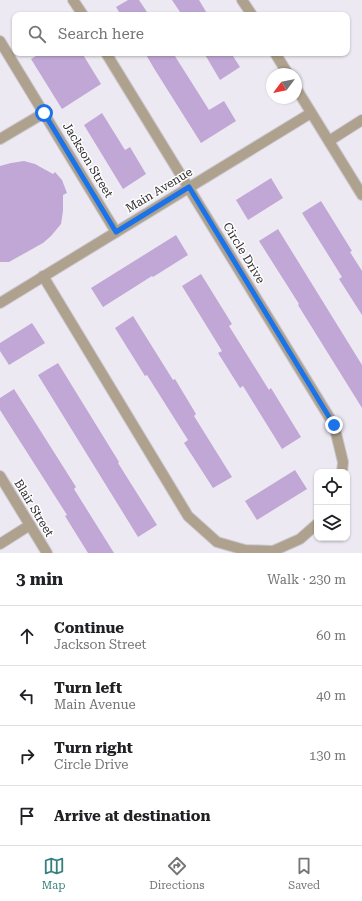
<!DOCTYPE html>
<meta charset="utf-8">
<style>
:root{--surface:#fff;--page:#f6f6f6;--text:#202124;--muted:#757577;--line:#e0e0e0;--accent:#378080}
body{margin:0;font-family:"Roboto Serif",serif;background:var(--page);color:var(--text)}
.controls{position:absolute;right:12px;bottom:12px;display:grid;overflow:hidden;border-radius:8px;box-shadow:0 1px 3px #0004}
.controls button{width:36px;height:36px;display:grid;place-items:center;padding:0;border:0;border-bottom:1px solid var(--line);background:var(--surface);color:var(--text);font:20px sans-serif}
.compass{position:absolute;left:266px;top:68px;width:36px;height:36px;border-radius:50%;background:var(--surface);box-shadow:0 1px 3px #0004;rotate:238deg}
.stop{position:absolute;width:12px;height:12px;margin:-9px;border:3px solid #1a73e8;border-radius:50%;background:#fff}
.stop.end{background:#1a73e8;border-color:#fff;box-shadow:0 1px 4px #0008}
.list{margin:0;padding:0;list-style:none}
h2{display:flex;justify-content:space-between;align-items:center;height:52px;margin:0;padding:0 16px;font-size:17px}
h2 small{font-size:13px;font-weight:400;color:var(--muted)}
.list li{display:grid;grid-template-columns:26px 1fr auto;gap:12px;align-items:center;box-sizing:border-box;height:60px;padding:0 16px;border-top:1px solid var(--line)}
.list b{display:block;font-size:15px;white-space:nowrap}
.list p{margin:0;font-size:13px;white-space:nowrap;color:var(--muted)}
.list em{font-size:13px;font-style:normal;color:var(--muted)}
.icon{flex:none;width:22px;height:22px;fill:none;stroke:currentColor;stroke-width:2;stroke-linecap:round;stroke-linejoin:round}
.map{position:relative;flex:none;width:362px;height:553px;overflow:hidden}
.search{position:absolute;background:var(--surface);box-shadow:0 1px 3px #0004;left:12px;right:12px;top:12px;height:44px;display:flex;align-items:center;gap:10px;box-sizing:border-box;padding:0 14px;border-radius:8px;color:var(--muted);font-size:15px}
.sheet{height:292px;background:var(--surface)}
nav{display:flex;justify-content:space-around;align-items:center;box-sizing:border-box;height:56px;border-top:1px solid var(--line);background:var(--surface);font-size:11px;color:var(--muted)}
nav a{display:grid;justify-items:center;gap:2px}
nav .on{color:var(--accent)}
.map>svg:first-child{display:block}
</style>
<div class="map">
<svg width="362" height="553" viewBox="0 0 362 553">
<rect width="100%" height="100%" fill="#ede9f2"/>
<g fill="#c0a7d6">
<polygon points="128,0 139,0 149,15 121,15 116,7"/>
<polygon points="172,0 199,0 208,15 182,15"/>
<polygon points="41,53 82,53 101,84 62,109 31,59"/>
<polygon points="145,53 173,53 209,110 224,101 236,121 201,143 155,70"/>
<polygon points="204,53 231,53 240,67 220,80"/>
<polygon points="102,113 125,150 130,147 146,174 123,189 84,125"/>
<polygon points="24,161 35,164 53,174 55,172 62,180 67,193 63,195 63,211 61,224 51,236 43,243 9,262 0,262 0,166 11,163"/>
<polygon points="271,178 283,198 248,220 236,200"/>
<polygon points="321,201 352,251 350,252 362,271 362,315 339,279 342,277 302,213"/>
<polygon points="278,229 362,365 362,408 298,305 299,304 259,241"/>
<polygon points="176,235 188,255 153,277 152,276 103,307 91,288"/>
<polygon points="201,274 232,324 229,326 269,390 271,388 301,437 282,449 243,386 240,388 218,353 222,351 182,286"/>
<polygon points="133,316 173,380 175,379 196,414 194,416 232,477 213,488 184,443 188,440 147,375 145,376 115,328"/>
<polygon points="32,323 45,343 9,365 0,351 0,343"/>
<polygon points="58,363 119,462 118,463 157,525 138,537 38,375"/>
<polygon points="14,389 76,487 74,489 114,553 88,553 65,516 67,515 0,410 0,398"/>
<polygon points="295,470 307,489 257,520 245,501"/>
</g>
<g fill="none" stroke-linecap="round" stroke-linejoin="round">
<defs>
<g id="minor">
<polyline points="73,0 83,15"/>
<polyline points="242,0 252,15"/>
<polyline points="0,41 116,232"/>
<polyline points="106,53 334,425 343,462 342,472"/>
<polyline points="275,53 288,74"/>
<polyline points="296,88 362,195"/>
<polyline points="0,139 44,113"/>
<polyline points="329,141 362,120"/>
<polyline points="43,276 188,516 217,542 245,550 273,551 300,539 317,524"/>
<polyline points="0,303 311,113"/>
<polyline points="0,476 47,553"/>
<polyline points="0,544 30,525"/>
</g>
</defs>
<use href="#minor" stroke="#cbc7cf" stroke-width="12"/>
<use href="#minor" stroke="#aea18d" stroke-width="10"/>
</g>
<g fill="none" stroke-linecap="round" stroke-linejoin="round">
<polyline stroke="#1a73e8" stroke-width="5" points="44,113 116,232 189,187 334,425"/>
</g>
<g text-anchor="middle" stroke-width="3" stroke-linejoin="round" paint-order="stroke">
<g font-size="12" fill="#2e2c2f" stroke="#fff">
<text transform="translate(88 160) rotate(59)" y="4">Jackson Street</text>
<text transform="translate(159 190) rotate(-31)" y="4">Main Avenue</text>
<text transform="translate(244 253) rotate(59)" y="4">Circle Drive</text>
<text transform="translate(34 508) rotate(59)" y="4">Blair Street</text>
</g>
</g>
</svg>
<div class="controls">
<button><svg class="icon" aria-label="locate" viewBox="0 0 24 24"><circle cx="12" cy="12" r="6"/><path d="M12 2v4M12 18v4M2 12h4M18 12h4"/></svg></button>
<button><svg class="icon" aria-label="layers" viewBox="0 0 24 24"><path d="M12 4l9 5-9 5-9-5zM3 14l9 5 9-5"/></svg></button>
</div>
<svg class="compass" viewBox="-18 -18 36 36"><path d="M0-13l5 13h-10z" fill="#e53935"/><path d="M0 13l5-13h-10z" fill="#757577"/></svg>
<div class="stop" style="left:44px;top:113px"></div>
<div class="stop end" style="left:334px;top:425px"></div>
<div class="search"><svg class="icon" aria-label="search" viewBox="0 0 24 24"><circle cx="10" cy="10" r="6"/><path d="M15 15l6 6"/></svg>Search here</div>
</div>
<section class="sheet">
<h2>3 min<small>Walk · 230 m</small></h2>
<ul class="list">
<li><svg class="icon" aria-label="ahead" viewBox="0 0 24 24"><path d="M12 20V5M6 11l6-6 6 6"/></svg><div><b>Continue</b><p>Jackson Street</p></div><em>60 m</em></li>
<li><svg class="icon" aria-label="left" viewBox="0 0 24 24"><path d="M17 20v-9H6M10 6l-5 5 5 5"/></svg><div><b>Turn left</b><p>Main Avenue</p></div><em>40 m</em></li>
<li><svg class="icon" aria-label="right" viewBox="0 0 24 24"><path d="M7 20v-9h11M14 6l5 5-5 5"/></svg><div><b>Turn right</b><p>Circle Drive</p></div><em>130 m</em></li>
<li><svg class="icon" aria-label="arrive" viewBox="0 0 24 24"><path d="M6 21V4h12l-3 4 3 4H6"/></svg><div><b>Arrive at destination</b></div></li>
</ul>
</section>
<nav>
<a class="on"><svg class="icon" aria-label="map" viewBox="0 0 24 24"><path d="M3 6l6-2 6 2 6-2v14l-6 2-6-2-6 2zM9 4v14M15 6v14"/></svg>Map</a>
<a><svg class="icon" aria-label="directions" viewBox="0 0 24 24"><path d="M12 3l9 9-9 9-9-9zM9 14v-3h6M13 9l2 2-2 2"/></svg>Directions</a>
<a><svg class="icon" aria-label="saved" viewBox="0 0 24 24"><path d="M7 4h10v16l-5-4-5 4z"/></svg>Saved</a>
</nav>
